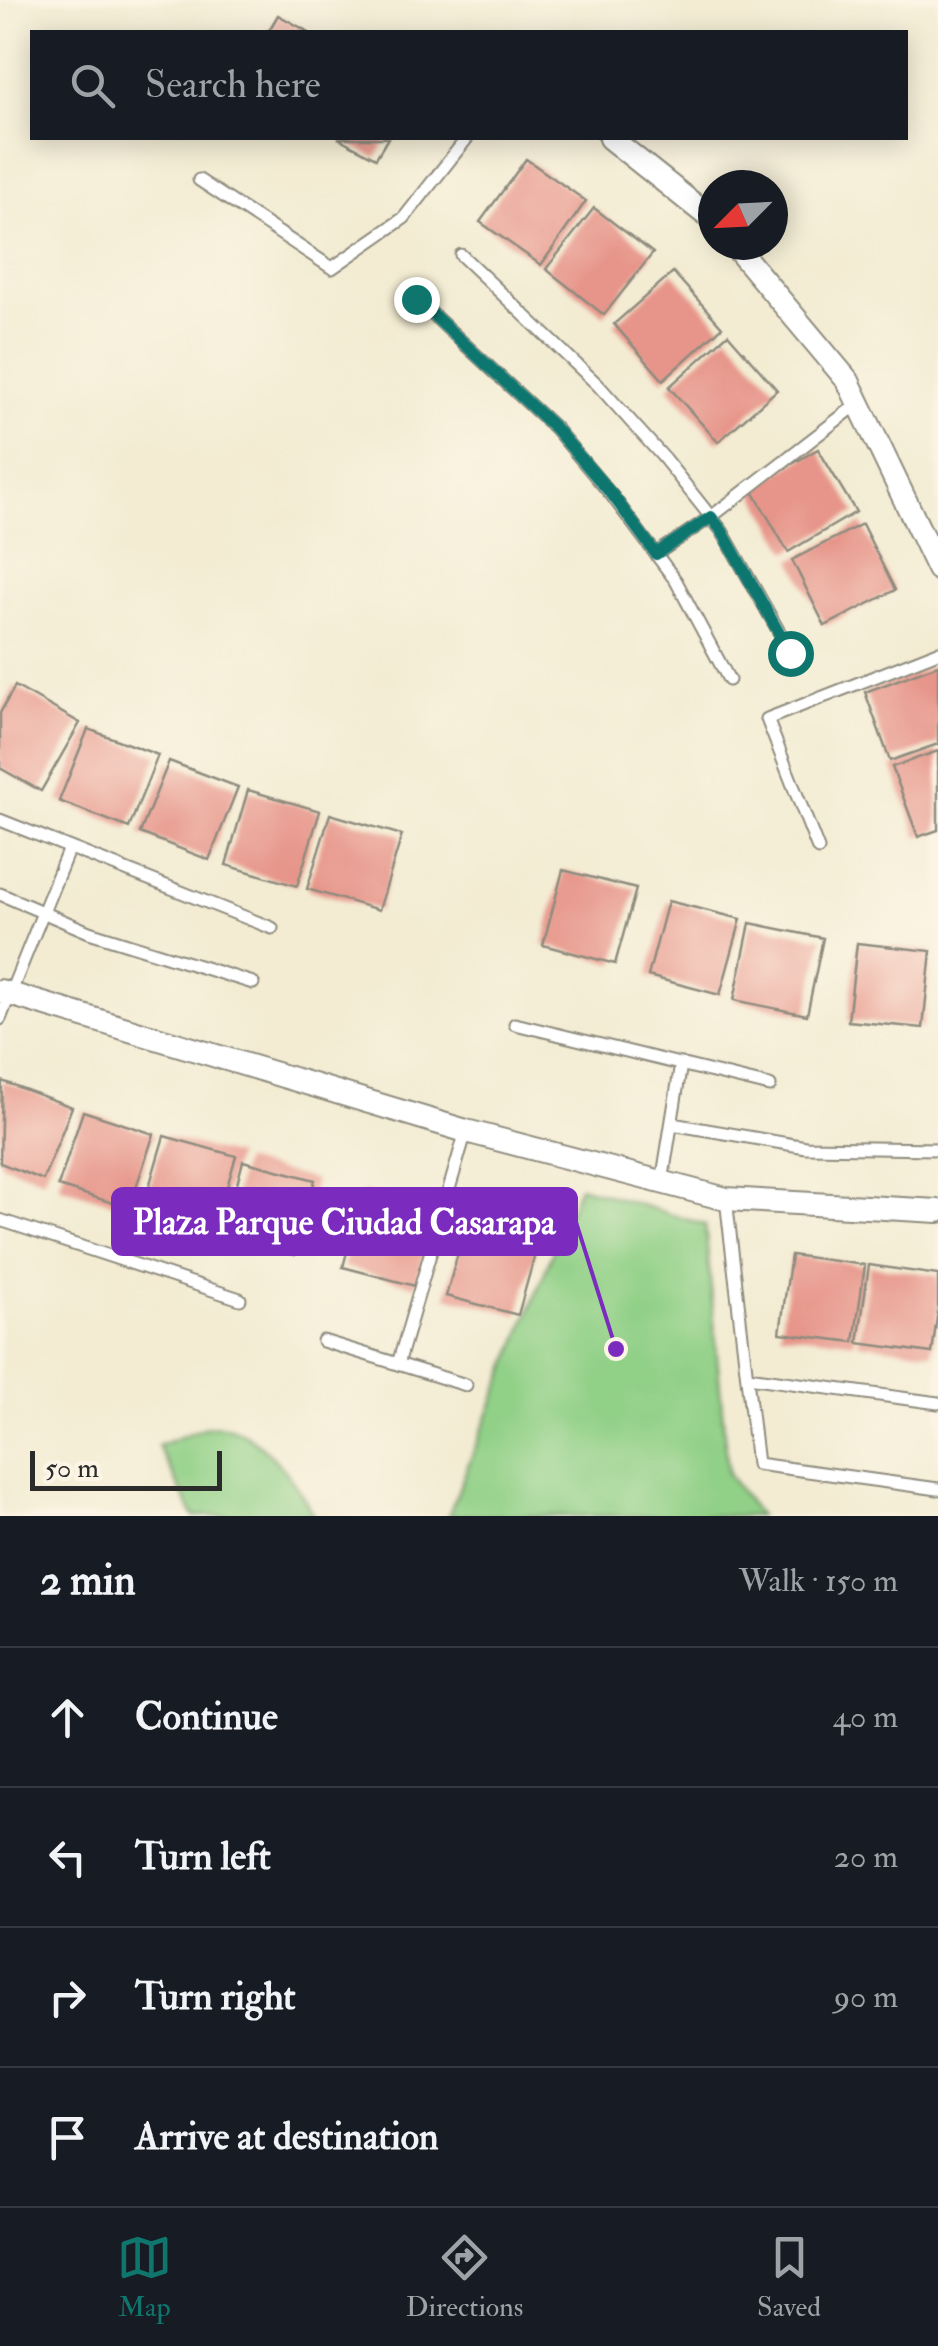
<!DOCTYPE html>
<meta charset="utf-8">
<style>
:root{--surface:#171b24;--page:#20242c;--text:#f1f3f6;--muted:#9ea1a6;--line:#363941;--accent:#0f766e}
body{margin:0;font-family:"IM FELL Double Pica",serif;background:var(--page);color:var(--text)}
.compass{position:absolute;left:698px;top:170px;width:90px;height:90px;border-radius:50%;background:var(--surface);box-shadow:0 5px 25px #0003;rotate:246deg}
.scale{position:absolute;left:30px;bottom:25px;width:192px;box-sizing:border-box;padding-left:10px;border:5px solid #2b2b2b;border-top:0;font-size:28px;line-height:35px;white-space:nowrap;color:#2b2b2b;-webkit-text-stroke:8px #fcf5e5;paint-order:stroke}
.stop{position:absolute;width:30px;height:30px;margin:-22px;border:8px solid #0f766e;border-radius:50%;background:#fff}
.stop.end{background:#0f766e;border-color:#fff;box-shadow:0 2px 10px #0008}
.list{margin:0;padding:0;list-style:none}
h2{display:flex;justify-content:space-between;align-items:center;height:130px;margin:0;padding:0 40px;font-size:42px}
h2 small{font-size:32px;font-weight:400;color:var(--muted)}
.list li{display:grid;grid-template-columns:65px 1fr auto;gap:30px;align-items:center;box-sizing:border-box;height:140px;padding:0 40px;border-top:2px solid var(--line)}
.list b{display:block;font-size:38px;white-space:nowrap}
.list em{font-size:32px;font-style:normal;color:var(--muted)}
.icon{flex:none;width:55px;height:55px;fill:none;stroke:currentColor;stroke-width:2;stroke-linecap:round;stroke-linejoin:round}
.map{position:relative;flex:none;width:938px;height:1516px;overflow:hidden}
.search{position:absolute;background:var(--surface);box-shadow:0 5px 25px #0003;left:30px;right:30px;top:30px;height:110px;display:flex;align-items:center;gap:25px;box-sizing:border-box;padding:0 35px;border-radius:0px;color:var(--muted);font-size:38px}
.sheet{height:690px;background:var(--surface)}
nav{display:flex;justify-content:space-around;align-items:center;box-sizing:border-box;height:140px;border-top:2px solid var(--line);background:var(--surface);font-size:28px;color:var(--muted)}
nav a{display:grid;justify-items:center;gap:5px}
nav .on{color:var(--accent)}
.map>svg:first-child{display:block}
</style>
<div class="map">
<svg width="938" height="1516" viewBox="0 0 938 1516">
<rect width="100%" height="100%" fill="#fcf5e5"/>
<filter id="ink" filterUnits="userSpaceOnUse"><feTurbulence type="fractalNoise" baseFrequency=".01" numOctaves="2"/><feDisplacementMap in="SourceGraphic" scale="20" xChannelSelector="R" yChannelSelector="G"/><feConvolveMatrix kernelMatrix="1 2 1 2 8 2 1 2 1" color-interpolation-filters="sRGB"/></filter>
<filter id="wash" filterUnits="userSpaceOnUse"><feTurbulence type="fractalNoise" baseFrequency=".0048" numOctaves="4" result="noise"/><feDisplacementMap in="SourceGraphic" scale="40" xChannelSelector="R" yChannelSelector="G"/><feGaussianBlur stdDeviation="2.25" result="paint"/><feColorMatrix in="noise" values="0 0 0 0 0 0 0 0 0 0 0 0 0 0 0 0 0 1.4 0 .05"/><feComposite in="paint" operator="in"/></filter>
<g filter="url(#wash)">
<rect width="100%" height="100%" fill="#f3ecd3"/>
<g fill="#91d087" stroke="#5e7e59" stroke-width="2.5">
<polygon points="579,1186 705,1225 728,1474 759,1516 448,1516"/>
<path d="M 206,1427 C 213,1427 224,1425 230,1428 C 266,1440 297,1484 314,1516 L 194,1516 L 158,1446 Z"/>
</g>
<g id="blocks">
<g fill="#e7958a">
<polygon points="278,15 309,32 268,32"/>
<polygon points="338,138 388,138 376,158"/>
<polygon points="526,159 586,201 541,265 480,222"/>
<polygon points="594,208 653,253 604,315 546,269"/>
<polygon points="673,272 722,327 663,380 614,324"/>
<polygon points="728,334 777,390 718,442 669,387"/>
<polygon points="818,449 856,512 788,552 751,488"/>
<polygon points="862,524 895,590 825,626 792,560"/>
<polygon points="938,665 938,744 890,761 865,692"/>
<polygon points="15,686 80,723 41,791 0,768 0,713"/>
<polygon points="88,729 158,755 129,828 59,801"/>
<polygon points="938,751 938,830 918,837 892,767"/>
<polygon points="169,761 238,787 209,860 140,833"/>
<polygon points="248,790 320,811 297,886 226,865"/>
<polygon points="330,814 402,835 379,910 307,889"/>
<polygon points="563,870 636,889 615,964 543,945"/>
<polygon points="668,901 741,919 720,995 648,976"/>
<polygon points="750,923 823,938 807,1015 734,1000"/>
<polygon points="857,943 931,951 923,1028 848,1021"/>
<polygon points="2,1081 72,1107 43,1180 0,1163"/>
<polygon points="83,1111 154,1134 129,1208 58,1186"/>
<polygon points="164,1136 236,1156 214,1231 142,1211"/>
<polygon points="243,1161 315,1180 295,1255 223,1237"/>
<polygon points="363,1192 436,1210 415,1286 343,1267"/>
<polygon points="467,1221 539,1240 518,1315 446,1296"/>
<polygon points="791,1255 865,1265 854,1342 780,1333"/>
<polygon points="869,1265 938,1275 938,1310 932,1353 858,1343"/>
</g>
</g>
</g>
<g filter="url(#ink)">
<use href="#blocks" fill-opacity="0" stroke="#8f8c7f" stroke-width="2.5"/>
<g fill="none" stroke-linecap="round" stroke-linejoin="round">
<defs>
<g id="service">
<polyline points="199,180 332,268 404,218 467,138"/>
<polyline points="461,255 598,385 663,457 722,531 791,653"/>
<polyline points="416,299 555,428 613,497 676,581 729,680"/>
<polyline points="656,554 711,517 859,403"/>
<polyline points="0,820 272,928"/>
<polyline points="818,849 767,719 938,652"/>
<polyline points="0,894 89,932 253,983"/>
<polyline points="0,1019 69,848"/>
<polyline points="515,1024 770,1086"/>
<polyline points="672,1124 806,1147 938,1149"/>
<polyline points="662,1182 681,1064"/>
<polyline points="726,1199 757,1464 938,1489"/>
<polyline points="0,1220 240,1299"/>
<polyline points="323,1341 466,1385"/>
<polyline points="398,1364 466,1131"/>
<polyline points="748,1377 938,1403"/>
</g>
<g id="minor">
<polyline points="610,138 713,220"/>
<polyline points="734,245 848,381 938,569"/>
<polyline points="0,991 466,1131 726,1199 938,1211"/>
</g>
</defs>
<use href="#service" stroke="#8f8c7f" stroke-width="15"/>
<use href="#minor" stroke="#8f8c7f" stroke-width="26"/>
<use href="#service" stroke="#fff" stroke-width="11"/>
<use href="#minor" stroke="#fff" stroke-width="22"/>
</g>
</g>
<g fill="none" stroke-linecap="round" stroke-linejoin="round" filter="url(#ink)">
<polyline stroke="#0f766e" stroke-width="12" points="416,299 555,428 614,497 656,554 711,517 722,531 790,653"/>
</g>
<path fill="none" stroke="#7b2cbf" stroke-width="4" d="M616 1349L576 1222"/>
<circle fill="#7b2cbf" stroke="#fcf5e5" stroke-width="4" cx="616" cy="1349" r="10"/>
<rect fill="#7b2cbf" stroke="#7b2cbf" stroke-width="4" x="113" y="1189" width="463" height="65" rx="10"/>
<g font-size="35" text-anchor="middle" font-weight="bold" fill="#fff">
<text x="344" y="1234">Plaza Parque Ciudad Casarapa</text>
</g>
</svg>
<svg class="compass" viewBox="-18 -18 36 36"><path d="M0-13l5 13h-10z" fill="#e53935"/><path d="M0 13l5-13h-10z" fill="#9ea1a6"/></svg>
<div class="scale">50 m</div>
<div class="stop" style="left:790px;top:653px"></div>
<div class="stop end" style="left:416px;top:299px"></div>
<div class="search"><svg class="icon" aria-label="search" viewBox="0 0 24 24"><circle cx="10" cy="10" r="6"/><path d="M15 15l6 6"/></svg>Search here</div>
</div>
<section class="sheet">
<h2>2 min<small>Walk · 150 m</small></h2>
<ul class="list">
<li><svg class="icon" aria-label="ahead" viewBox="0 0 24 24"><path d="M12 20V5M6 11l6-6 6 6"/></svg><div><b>Continue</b></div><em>40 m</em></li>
<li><svg class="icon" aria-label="left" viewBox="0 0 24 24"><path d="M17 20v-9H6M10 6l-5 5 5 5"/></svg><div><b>Turn left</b></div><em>20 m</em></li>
<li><svg class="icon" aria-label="right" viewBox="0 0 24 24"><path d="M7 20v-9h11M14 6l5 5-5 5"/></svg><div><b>Turn right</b></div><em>90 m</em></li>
<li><svg class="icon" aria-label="arrive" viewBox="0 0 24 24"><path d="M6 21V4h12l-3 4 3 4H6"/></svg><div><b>Arrive at destination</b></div></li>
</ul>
</section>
<nav>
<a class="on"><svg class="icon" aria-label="map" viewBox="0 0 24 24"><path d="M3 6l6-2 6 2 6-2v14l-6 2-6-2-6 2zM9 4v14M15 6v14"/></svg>Map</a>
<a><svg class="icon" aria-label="directions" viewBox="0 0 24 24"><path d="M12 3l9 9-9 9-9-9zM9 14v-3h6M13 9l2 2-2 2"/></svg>Directions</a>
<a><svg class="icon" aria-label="saved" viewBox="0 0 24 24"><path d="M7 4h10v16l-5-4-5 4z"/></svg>Saved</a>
</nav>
